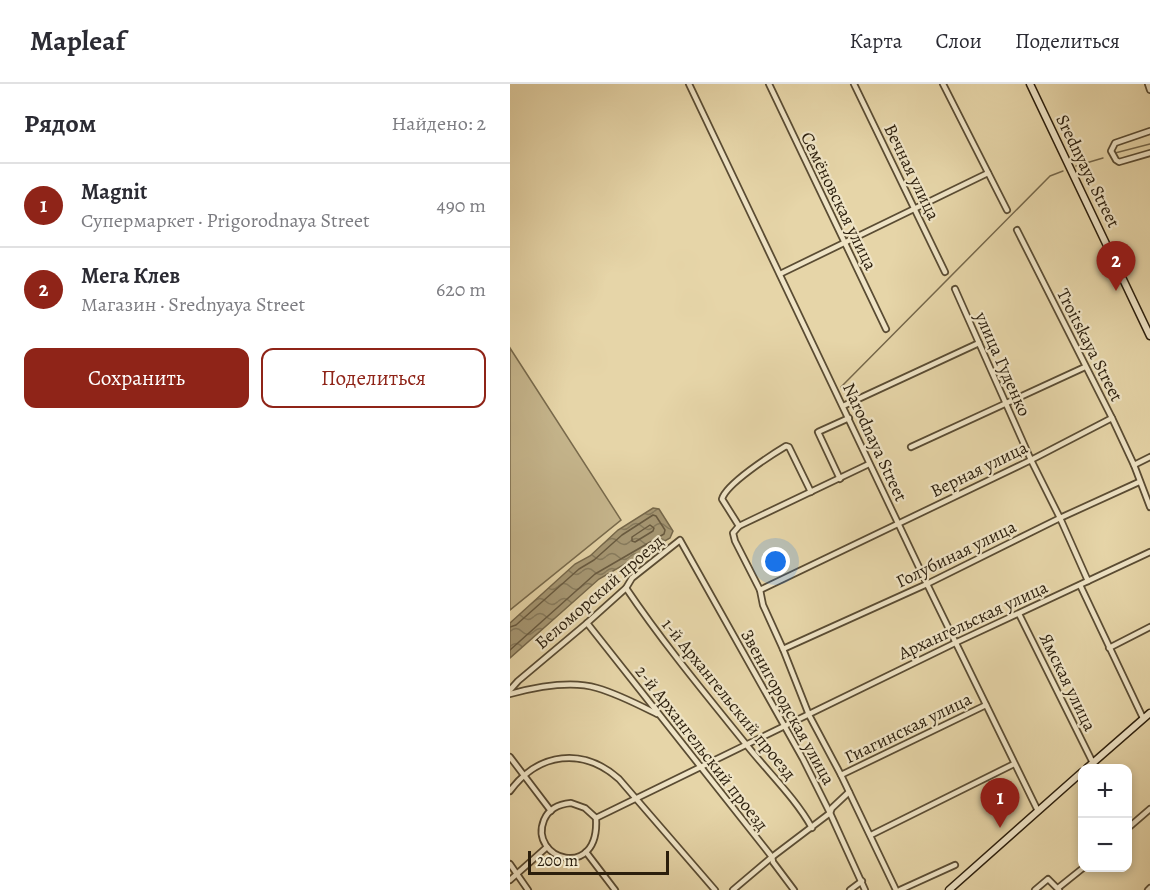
<!DOCTYPE html>
<html lang="ru">
<meta charset="utf-8">
<style>
:root{--surface:#fff;--page:#f7f7f7;--text:#2b2b33;--muted:#7c7c81;--line:#e1e1e2;--accent:#8f2418}
body{margin:0;font-family:Alegreya,serif;background:var(--page);color:var(--text)}
.controls{position:absolute;right:18px;bottom:18px;display:grid;overflow:hidden;border-radius:12px;box-shadow:0 3px 9px #0003}
.controls button{width:54px;height:54px;display:grid;place-items:center;padding:0;border:0;border-bottom:2px solid var(--line);background:var(--surface);color:var(--text);font:30px sans-serif}
.scale{position:absolute;left:18px;bottom:15px;width:141px;box-sizing:border-box;padding-left:6px;border:3px solid #2b1e0c;border-top:0;font-size:16px;line-height:21px;white-space:nowrap;color:#2b1e0c;-webkit-text-stroke:4px #efe4c6;paint-order:stroke}
.you{position:absolute;left:266px;top:478px;width:21px;height:21px;margin:-15px;border:4px solid #fff;border-radius:50%;background:#1a73e8;box-shadow:0 0 0 9px #1a73e833}
.badge{display:grid;place-items:center;width:39px;height:39px;border-radius:50%;background:var(--accent);color:#fff;font-size:20px;font-weight:700}
.pin{position:absolute;translate:-50% -50px;filter:drop-shadow(0 2px 3px #0008)}
.pin::after{content:'';position:absolute;top:32px;width:21px;height:18px;background:inherit;clip-path:polygon(0 0,100% 0,50% 100%)}
.list{margin:0;padding:0;list-style:none}
h2{display:flex;justify-content:space-between;align-items:center;height:78px;margin:0;padding:0 24px;font-size:26px}
h2 small{font-size:20px;font-weight:400;color:var(--muted)}
.list li{display:grid;grid-template-columns:39px 1fr auto;gap:18px;align-items:center;box-sizing:border-box;height:84px;padding:0 24px;border-top:2px solid var(--line)}
.list b{display:block;font-size:22px;white-space:nowrap}
.list p{margin:0;font-size:20px;white-space:nowrap;color:var(--muted)}
.list em{font-size:20px;font-style:normal;color:var(--muted)}
.actions{display:flex;gap:12px;padding:18px 24px}
.actions a{flex:1;padding:14px 0;border:2px solid var(--accent);border-radius:12px;text-align:center;font-size:21px;color:var(--accent)}
.actions .main{background:var(--accent);color:#fff}
.map{position:relative;flex:none;width:640px;height:806px;overflow:hidden}
header{display:flex;align-items:center;gap:36px;box-sizing:border-box;height:84px;padding:0 30px;background:var(--surface);border-bottom:2px solid var(--line)}
header strong{font-size:28px}
nav{display:flex;gap:33px;margin-inline-start:auto;font-size:21px}
main{display:flex}
aside{flex:1;background:var(--surface)}
.map>svg:first-child{display:block}
</style>
<header>
<strong>Mapleaf</strong>
<nav><a>Карта</a><a>Слои</a><a>Поделиться</a></nav>
</header>
<main>
<aside>
<h2>Рядом<small>Найдено: 2</small></h2>
<ul class="list">
<li><span class="badge">1</span><div><b>Magnit</b><p>Супермаркет · Prigorodnaya Street</p></div><em>490 m</em></li>
<li><span class="badge">2</span><div><b>Мега Клев</b><p>Магазин · Srednyaya Street</p></div><em>620 m</em></li>
</ul>
<div class="actions"><a class="main">Сохранить</a><a>Поделиться</a></div>
</aside>
<div class="map">
<svg width="640" height="806" viewBox="0 0 640 806">
<defs>
<pattern id="water-waves" width="16" height="10" patternUnits="userSpaceOnUse" patternTransform="scale(1.5)"><rect width="16" height="10" fill="#a69773"/><path d="M0 5q4-4 8 0t8 0" fill="none" stroke="#877b5d"/></pattern>
</defs>
<rect width="100%" height="100%" fill="#e6d5a8"/>
<filter id="stains"><feTurbulence type="fractalNoise" baseFrequency=".00333" numOctaves="4"/><feColorMatrix values="0 0 0 0 .2 0 0 0 0 .09 0 0 0 0 .02 0 0 0 .5 -.17"/></filter>
<radialGradient id="worn" r=".72"><stop offset=".6" stop-color="#630" stop-opacity="0"/><stop offset="1" stop-color="#630" stop-opacity=".3"/></radialGradient>
<polygon fill="#c6b68d" stroke="#786a4c" stroke-width="1.5" points="0,264 111,436 0,526"/>
<polygon fill="url(#water-waves)" stroke="#75674a" stroke-width="1.5" points="143,424 149,425 163,447 160,454 89,495 0,574 0,539 65,480 80,472 108,446"/>
<g fill="none" stroke-linecap="round" stroke-linejoin="round">
<g stroke="#685a40" stroke-width="1.5">
<polygon points="140,441 144,444 143,447 125,458 122,457 122,453"/>
<polyline points="0,543 6,541 69,485 84,476 112,451 143,431 146,432 155,446 154,450 85,490 0,566"/>
</g>
<g stroke="#75674a" stroke-width="1.5">
<polyline points="605,69 640,60"/>
<polyline points="566,82 593,74"/>
<polyline points="331,303 540,92 553,87"/>
</g>
<defs>
<g id="street">
<polyline points="179,0 417,500 528,727"/>
<polyline points="259,0 376,245"/>
<polyline points="344,0 435,188"/>
<polyline points="433,0 497,126"/>
<polyline points="638,0 640,6"/>
<polyline points="640,47 605,59 601,67 606,76 609,78 640,69"/>
<polyline points="507,146 602,334 624,381 640,423"/>
<polyline points="270,190 478,89"/>
<polyline points="445,205 521,376 550,434 578,497"/>
<polyline points="333,322 469,259"/>
<polyline points="401,363 575,283"/>
<polyline points="624,381 640,373"/>
<polyline points="330,395 308,348 339,334"/>
<path d="M 301,408 L 279,363 L 276,362 C 261,371 216,400 212,415 L 229,442 L 223,449 L 225,457 L 250,506 L 253,521 L 273,565 L 299,631 L 331,691 L 386,806"/>
<polyline points="229,442 359,380"/>
<polyline points="570,501 633,634"/>
<path d="M 116,504 C 153,559 197,612 239,664 C 260,690 286,715 302,744"/>
<polyline points="250,506 521,376 602,334"/>
<polyline points="509,530 583,679"/>
<polyline points="77,539 262,773 263,778 284,806"/>
<polyline points="599,564 640,543"/>
<polyline points="273,565 417,500 550,434 629,398"/>
<polyline points="0,606 8,597 77,539 116,504 122,494 170,456 293,675 320,729 355,806"/>
<path d="M 0,610 C 26,603 60,596 87,604 C 108,610 127,620 147,630"/>
<polyline points="0,673 41,727"/>
<polyline points="331,691 476,621"/>
<path d="M 0,707 C 29,668 73,663 109,695 L 205,806"/>
<path d="M 61,719 L 75,724 L 86,734 C 90,798 18,775 34,736 C 39,724 50,720 61,719 Z"/>
<polyline points="86,734 447,558 640,468"/>
<polyline points="618,744 640,725"/>
<polyline points="361,751 504,680"/>
<polyline points="76,768 105,806"/>
<polyline points="0,780 18,806"/>
<polyline points="0,796 37,763"/>
<polyline points="548,804 573,784"/>
<polyline points="223,806 262,773 320,729 322,724 339,708"/>
<polyline points="340,806 352,797"/>
<polyline points="390,806 445,781"/>
<polyline points="525,806 538,795 549,806"/>
<polyline points="638,806 640,804"/>
</g>
<g id="secondary">
<polyline points="520,0 640,252"/>
<polyline points="577,684 640,629"/>
<polyline points="439,806 572,688"/>
</g>
</defs>
<use href="#street" stroke="#5a4c33" stroke-width="8"/>
<use href="#secondary" stroke="#2b1e0c" stroke-width="9"/>
<use href="#street" stroke="#efe4c6" stroke-width="4.5"/>
<use href="#secondary" stroke="#efe4c6" stroke-width="6"/>
</g>
<g text-anchor="middle" stroke-width="4.5" stroke-linejoin="round" paint-order="stroke">
<g font-size="18" fill="#2b1e0c" stroke="#efe4c6">
<text transform="translate(578 87) rotate(64)" y="6">Srednyaya Street</text>
<text transform="translate(402 88) rotate(64)" y="6">Вечная улица</text>
<text transform="translate(329 117) rotate(64)" y="6">Семёновская улица</text>
<text transform="translate(580 261) rotate(63)" y="6">Troitskaya Street</text>
<text transform="translate(493 280) rotate(66)" y="6">улица Гуденко</text>
<text transform="translate(365 358) rotate(65)" y="6">Narodnaya Street</text>
<text transform="translate(469 385) rotate(-26)" y="6">Верная улица</text>
<text transform="translate(446 470) rotate(-26)" y="6">Голубиная улица</text>
<text transform="translate(89 508) rotate(-41)" y="6">Беломорский проезд</text>
<text transform="translate(463 536) rotate(-25)" y="6">Архангельская улица</text>
<text transform="translate(558 598) rotate(64)" y="6">Ямская улица</text>
<text transform="translate(219 615) rotate(51)" y="6">1-й Архангельский проезд</text>
<text transform="translate(278 623) rotate(61)" y="6">Звенигородская улица</text>
<text transform="translate(398 644) rotate(-26)" y="6">Гиагинская улица</text>
<text transform="translate(192 664) rotate(52)" y="6">2-й Архангельский проезд</text>
</g>
</g>
<rect width="100%" height="100%" filter="url(#stains)"/>
<rect width="100%" height="100%" fill="url(#worn)"/>
</svg>
<div class="controls">
<button>+</button>
<button>−</button>
</div>
<div class="scale">200 m</div>
<div class="you"></div>
<div class="pin badge" style="left:490px;top:744px">1</div>
<div class="pin badge" style="left:606px;top:207px">2</div>
</div>
</main>
